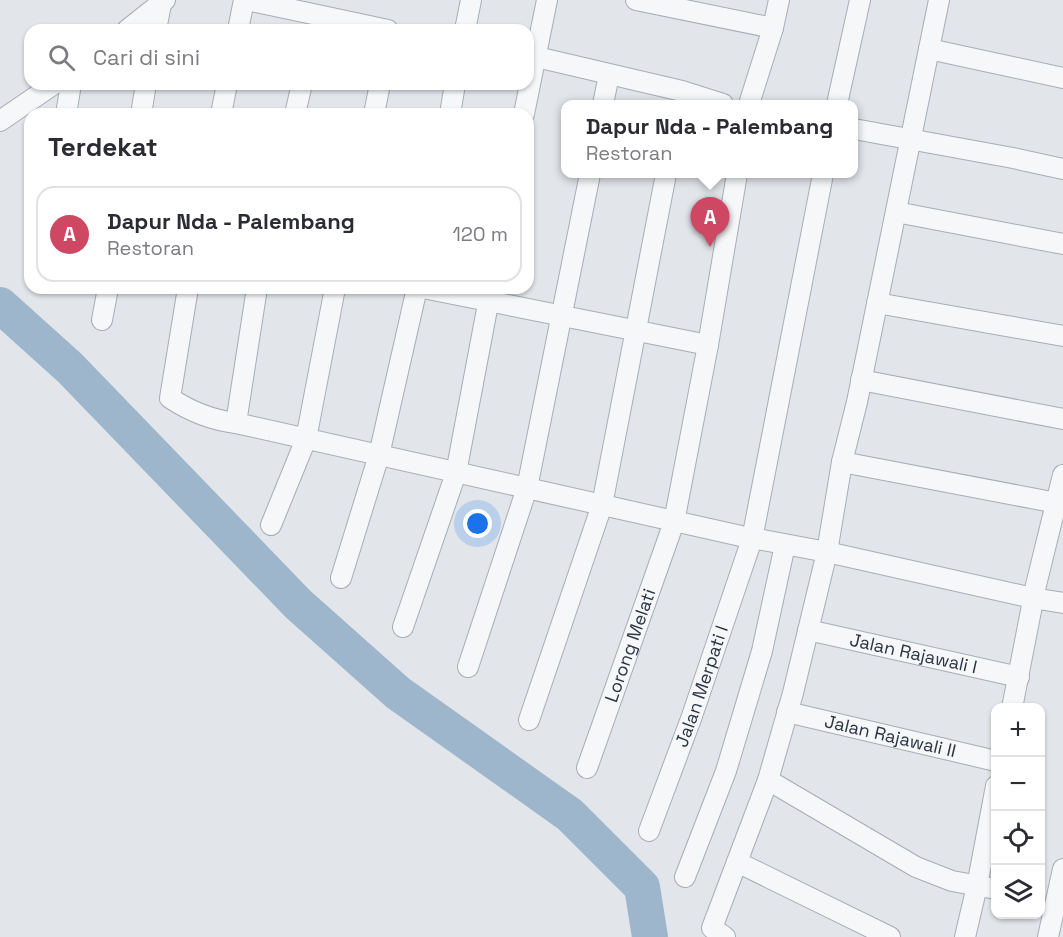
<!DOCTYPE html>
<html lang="id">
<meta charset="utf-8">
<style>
:root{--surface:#fff;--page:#f2f2f3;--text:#2b2b33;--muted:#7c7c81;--line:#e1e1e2;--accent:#cf4863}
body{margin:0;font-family:"Space Grotesk",sans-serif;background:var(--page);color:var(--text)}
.controls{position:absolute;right:18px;bottom:18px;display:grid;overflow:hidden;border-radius:12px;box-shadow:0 2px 4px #0004}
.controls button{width:54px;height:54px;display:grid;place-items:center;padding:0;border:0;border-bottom:2px solid var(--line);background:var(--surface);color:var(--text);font:30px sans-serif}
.you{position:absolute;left:478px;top:524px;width:21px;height:21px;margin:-15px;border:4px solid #fff;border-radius:50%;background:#1a73e8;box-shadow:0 0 0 9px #1a73e833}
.badge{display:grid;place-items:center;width:39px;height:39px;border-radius:50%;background:var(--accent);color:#fff;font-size:20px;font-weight:700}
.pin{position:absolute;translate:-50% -50px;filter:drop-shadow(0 2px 3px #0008)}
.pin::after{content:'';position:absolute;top:32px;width:21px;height:18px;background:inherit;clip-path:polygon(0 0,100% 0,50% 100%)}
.popup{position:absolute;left:561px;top:100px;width:297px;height:78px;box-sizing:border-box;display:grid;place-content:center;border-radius:12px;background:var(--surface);filter:drop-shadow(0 2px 4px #0005);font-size:20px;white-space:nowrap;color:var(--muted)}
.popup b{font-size:22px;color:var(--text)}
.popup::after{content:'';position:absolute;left:50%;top:100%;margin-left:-12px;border:12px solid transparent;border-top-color:var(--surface)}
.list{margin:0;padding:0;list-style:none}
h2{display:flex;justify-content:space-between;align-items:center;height:78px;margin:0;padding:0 24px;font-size:26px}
h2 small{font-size:20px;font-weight:400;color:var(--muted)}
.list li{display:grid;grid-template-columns:39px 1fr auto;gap:18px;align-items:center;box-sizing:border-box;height:96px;margin:0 12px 12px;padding:0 12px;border:2px solid var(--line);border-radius:18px}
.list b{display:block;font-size:22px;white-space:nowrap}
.list p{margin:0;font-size:20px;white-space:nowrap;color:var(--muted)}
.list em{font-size:20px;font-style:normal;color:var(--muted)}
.icon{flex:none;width:33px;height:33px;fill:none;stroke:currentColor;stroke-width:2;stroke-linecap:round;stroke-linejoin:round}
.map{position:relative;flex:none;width:1063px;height:937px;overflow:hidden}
.search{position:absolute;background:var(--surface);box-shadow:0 2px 4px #0004;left:24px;top:24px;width:510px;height:66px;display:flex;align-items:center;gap:15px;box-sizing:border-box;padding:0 21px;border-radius:18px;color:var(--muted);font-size:22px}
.panel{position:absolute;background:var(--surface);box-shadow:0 2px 4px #0004;left:24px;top:108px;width:510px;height:186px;border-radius:18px}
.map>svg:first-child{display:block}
</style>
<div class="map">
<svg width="1063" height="937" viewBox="0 0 1063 937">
<rect width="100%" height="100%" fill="#e2e6eb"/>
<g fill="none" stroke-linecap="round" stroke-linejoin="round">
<polyline stroke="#9db6cb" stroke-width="36" points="0,305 70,368 298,604 398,693 570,815 642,887 650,937"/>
<defs>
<g id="minor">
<polyline points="247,0 388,30"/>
<polyline points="636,0 773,28"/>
<polyline points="127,30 165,0"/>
<polyline points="156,30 161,4"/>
<polyline points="238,30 244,0"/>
<polyline points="465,30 471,0"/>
<polyline points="929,49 1063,78"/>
<polyline points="528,55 682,91 723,104"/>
<polyline points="603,104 609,75"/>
<polyline points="749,104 773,28 779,0"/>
<polyline points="837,104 860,0"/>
<polyline points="66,114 71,84"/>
<polyline points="141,114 146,84"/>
<polyline points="221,114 227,84"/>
<polyline points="295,114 302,84"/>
<polyline points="374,114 380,84"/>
<polyline points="450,114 455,84"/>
<polyline points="524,114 547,0"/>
<polyline points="0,121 54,84"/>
<polyline points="854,129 1013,158 1063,169"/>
<polyline points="896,212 1063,244"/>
<path d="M 188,288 L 170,398 C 191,412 211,420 236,423"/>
<polyline points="257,288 236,423 741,536 827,552 1033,598 1063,603"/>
<polyline points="423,288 708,345"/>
<polyline points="877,303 1063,336"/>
<polyline points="102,320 108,288"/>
<polyline points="861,380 1063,419"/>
<polyline points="842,462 1057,503"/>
<polyline points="271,525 306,439 335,288"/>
<polyline points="341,578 379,455 417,288"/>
<polyline points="403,627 456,473 491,288"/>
<path id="s1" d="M 808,630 L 1019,677"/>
<polyline points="468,667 527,488 590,174"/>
<polyline points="1012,708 1036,585 1063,475"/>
<path id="s2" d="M 787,712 L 996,761"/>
<polyline points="529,720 602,505 666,174"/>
<path id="s3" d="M 587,768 L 674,522 L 708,345 L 737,174"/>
<polyline points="768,780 916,867 952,881 996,889"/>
<path id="s4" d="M 649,831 L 692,716 L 752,539 L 823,174"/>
<polyline points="737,862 890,937"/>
<polyline points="685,877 726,771 762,651 785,545"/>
<polyline points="725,937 712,928 768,780 793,693 827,552 842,462 857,402 939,0"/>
<polyline points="965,937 977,886 996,786"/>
<polyline points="1048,937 1063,869"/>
</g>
</defs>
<use href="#minor" stroke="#a7adb5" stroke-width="22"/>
<use href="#minor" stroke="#f5f7f9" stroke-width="20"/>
</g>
<g text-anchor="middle" stroke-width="4.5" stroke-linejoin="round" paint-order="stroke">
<g font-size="18" fill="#2a3443" stroke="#f2f5f8">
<text dy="6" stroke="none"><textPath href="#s3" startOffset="130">Lorong Melati</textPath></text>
<text dy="6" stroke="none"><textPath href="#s1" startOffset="108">Jalan Rajawali I</textPath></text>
<text dy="6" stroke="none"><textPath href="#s4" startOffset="154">Jalan Merpati I</textPath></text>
<text dy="6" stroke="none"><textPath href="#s2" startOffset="106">Jalan Rajawali II</textPath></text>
</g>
</g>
</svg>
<div class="controls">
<button>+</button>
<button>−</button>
<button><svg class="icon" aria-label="locate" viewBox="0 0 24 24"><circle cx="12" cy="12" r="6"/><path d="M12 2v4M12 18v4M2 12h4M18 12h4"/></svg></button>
<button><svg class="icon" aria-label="layers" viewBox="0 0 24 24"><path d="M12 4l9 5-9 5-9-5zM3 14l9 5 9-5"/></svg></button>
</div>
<div class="you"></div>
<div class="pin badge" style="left:710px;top:247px">A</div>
<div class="popup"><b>Dapur Nda - Palembang</b>Restoran</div>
<div class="search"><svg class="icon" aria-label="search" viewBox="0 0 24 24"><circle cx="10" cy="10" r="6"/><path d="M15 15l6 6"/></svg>Cari di sini</div>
<section class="panel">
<h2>Terdekat<small></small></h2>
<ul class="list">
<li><span class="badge">A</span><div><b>Dapur Nda - Palembang</b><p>Restoran</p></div><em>120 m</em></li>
</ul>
</section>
</div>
